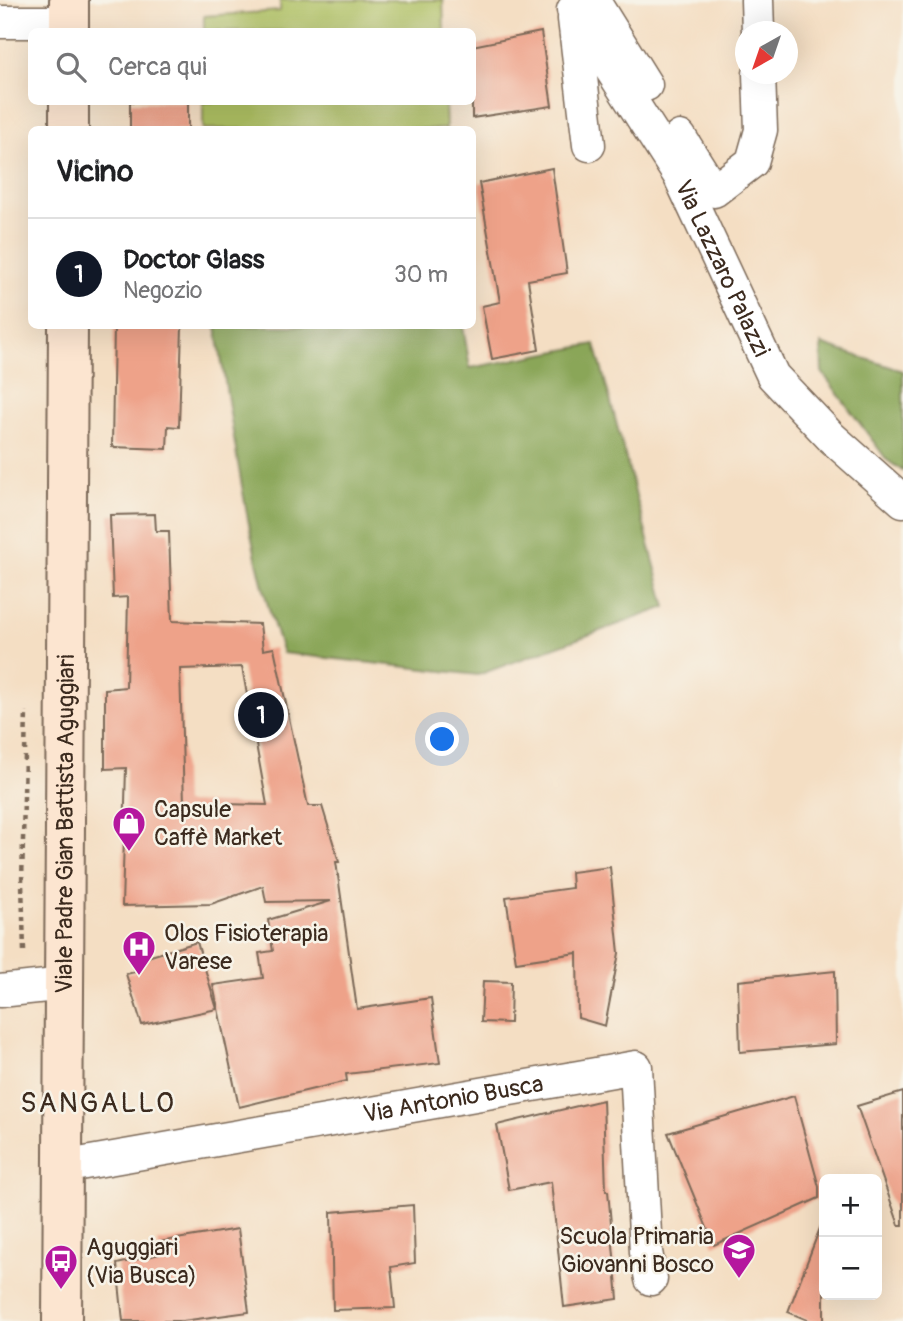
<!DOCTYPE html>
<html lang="it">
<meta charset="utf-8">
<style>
:root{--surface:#fff;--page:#f6f6f6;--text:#202124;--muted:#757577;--line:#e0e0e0;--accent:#111827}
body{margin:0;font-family:Pangolin,sans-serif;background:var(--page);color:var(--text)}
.controls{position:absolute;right:21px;bottom:21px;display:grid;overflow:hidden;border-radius:10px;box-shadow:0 7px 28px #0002}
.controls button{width:63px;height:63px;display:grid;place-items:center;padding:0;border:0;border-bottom:2px solid var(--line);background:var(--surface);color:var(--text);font:35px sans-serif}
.compass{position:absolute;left:735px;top:21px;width:63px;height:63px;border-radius:50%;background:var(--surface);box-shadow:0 7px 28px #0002;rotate:220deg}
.you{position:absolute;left:443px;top:740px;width:24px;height:24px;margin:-18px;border:5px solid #fff;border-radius:50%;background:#1a73e8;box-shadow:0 0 0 10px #1a73e833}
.badge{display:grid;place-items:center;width:46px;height:46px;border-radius:50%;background:var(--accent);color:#fff;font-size:23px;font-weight:700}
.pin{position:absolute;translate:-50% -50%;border:4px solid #fff;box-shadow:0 2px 7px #0006}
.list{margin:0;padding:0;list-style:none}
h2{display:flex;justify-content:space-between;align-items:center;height:91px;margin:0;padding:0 28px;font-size:30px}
h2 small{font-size:23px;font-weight:400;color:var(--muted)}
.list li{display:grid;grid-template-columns:46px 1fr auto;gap:21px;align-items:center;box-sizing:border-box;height:112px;padding:0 28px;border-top:2px solid var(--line)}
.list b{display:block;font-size:26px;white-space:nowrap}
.list p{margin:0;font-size:23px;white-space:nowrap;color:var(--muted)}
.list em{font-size:23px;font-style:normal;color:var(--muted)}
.icon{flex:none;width:38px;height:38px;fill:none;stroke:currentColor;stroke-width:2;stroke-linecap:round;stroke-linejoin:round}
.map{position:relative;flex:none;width:903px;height:1321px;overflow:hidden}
.search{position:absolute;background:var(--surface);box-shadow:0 7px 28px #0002;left:28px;top:28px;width:448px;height:77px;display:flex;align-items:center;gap:18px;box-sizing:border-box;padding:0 24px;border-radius:10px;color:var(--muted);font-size:26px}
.panel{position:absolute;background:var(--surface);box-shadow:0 7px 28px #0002;left:28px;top:126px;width:448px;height:203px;border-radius:10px}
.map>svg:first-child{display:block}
</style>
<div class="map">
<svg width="903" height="1321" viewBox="0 0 903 1321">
<rect width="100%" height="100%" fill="#f7f3e8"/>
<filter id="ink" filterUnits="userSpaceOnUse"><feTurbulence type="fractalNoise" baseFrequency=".0143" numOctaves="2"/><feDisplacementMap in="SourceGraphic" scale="14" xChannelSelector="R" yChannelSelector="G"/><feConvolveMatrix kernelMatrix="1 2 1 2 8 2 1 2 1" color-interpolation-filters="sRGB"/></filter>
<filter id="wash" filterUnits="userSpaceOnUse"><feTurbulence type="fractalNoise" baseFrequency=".00686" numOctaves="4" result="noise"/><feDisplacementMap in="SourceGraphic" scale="28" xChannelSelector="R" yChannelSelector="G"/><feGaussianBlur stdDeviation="1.57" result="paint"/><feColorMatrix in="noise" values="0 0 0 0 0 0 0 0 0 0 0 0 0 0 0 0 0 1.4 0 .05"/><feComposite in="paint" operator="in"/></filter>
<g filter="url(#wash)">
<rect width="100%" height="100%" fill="#f4dec3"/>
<g fill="#adbf62" stroke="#747440" stroke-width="2">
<polygon points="280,0 443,0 444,31 204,31 204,16 280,11"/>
<polygon points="203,102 445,102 446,129 203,129"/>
</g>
<g fill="#8aa658" stroke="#62683b" stroke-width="2">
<path d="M 216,326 L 463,326 L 470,368 L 595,344 L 666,607 L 478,675 L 283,653 C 247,552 234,431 216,326 Z"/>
<polygon points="821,344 903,371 903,471 887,460 822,372"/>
</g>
<g id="blocks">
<g fill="#eea289" fill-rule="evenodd">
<polygon points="541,32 552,106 472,118 472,46"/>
<rect x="130" y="102" width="58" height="28"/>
<polygon points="552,168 567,273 528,280 539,350 492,359 482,306 500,302 479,183"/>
<polygon points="114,326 182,326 179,427 168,426 167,449 112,447"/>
<path d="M 155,514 L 156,531 L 169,531 L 172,621 L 260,624 L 263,650 L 274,648 L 308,806 L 322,806 L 339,862 L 336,862 L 357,1009 L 431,998 L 440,1063 L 346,1074 L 347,1081 L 239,1107 L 213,985 L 263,978 L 259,953 L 273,951 L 268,920 L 331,901 L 266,902 L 263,886 L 211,904 L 122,906 L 126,768 L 105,769 L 105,689 L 126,687 L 128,597 L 113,598 L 110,515 ZM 242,667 L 267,805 L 184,803 L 180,669 Z"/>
<polygon points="610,867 619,953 605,1026 578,1018 577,953 516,962 506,897 572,888 571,872"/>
<polygon points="197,942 217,1009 142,1025 126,974 135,972 134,965 143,964 141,959"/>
<polygon points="835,971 836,1044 740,1052 738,981"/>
<polygon points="483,981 511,982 510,1023 481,1022"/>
<polygon points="903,1092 903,1225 899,1225 857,1106"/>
<polygon points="794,1096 819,1187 819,1198 714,1245 668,1133"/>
<polygon points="603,1100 606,1191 608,1191 618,1299 564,1307 551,1182 509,1190 497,1125"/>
<polygon points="413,1205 415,1263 391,1267 395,1308 333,1310 331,1212"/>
<polygon points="822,1223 824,1224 824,1321 810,1321 788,1312"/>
<polygon points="238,1229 249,1312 182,1321 123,1321 117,1264 160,1254 158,1242"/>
</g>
</g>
</g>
<g filter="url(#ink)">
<use href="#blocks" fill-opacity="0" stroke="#7c6958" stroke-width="2"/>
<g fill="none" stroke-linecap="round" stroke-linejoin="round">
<defs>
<g id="street">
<polyline points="593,0 646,85"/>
<polyline points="757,0 758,32"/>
<path id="s1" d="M 573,10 L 679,175 L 773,376 L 831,437 L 903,501"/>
<polyline points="574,19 589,145"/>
<polyline points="0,22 69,22"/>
<polyline points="680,137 714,191 752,162 761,130 759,74"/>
<polyline points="0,991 65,984"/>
<path id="s2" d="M 62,1167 L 636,1067 L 646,1252 L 651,1279"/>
</g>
<g id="secondary">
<polyline points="69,32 69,0"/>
<polyline points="69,130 69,102"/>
<path id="s3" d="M 62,1321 L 68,326"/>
</g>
</defs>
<use href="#street" stroke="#7c6958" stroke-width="35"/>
<use href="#secondary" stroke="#7c6958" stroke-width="42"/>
<g stroke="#7c6958" stroke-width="4.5" stroke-dasharray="5 5" stroke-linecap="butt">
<polyline points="132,946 138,965"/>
<polyline points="24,951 22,883 26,711"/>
</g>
<use href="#street" stroke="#fff" stroke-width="32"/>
<use href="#secondary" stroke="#fce5d0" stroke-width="38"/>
</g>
</g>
<defs>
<symbol id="shop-pin" viewBox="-11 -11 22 30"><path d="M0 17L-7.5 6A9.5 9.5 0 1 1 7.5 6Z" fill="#b5179e" stroke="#f7f3e8"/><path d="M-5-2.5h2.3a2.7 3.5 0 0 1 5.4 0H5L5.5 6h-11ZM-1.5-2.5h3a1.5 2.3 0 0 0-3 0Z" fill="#fff"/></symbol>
<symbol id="hospital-pin" viewBox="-11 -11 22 30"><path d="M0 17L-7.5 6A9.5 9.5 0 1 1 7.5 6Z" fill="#b5179e" stroke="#f7f3e8"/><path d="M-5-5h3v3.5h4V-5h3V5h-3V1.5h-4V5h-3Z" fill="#fff"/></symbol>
<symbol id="school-pin" viewBox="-11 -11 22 30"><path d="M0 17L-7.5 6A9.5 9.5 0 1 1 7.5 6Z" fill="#b5179e" stroke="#f7f3e8"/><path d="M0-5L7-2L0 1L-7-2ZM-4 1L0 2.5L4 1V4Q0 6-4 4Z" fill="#fff"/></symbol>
<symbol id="bus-pin" viewBox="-11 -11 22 30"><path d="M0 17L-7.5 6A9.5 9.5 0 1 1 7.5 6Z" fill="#b5179e" stroke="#f7f3e8"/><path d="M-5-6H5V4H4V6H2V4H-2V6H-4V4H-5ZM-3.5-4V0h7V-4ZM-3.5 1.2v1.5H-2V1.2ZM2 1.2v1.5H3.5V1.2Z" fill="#fff"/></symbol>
</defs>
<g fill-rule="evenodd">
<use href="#shop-pin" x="110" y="804" width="38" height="52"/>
<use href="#hospital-pin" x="120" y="928" width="38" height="52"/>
<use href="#school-pin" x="720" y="1231" width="38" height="52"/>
<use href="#bus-pin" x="42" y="1242" width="38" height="52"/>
</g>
<g text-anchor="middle" stroke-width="5" stroke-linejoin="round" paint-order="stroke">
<g font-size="24" fill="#3b2a1e" stroke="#f7f3e8">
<text dy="8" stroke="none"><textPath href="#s1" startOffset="299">Via Lazzaro Palazzi</textPath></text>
<text dy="8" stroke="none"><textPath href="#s3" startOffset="497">Viale Padre Gian Battista Aguggiari</textPath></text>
<text dy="8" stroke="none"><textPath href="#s2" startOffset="397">Via Antonio Busca</textPath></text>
</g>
<g font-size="24" fill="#3b2a1e" stroke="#f7f3e8" text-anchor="start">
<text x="154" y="817">Capsule<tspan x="154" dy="28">Caffè Market</tspan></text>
<text x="164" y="941">Olos Fisioterapia<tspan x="164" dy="28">Varese</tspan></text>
<text x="714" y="1244" text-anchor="end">Scuola Primaria<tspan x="714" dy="28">Giovanni Bosco</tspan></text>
<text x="86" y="1255">Aguggiari<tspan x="86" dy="28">(Via Busca)</tspan></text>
</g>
<g font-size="28" letter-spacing="2" fill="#3b2a1e" stroke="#f7f3e8">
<text x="98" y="1112">SANGALLO</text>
</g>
</g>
</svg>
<div class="controls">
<button>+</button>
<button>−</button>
</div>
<svg class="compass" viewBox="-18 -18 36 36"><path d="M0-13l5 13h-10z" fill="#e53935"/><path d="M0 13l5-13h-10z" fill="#757577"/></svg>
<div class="you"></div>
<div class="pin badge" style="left:261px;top:715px">1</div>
<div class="search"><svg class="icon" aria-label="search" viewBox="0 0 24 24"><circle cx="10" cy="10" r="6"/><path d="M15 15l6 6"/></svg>Cerca qui</div>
<section class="panel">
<h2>Vicino<small></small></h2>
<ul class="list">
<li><span class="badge">1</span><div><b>Doctor Glass</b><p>Negozio</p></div><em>30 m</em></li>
</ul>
</section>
</div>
